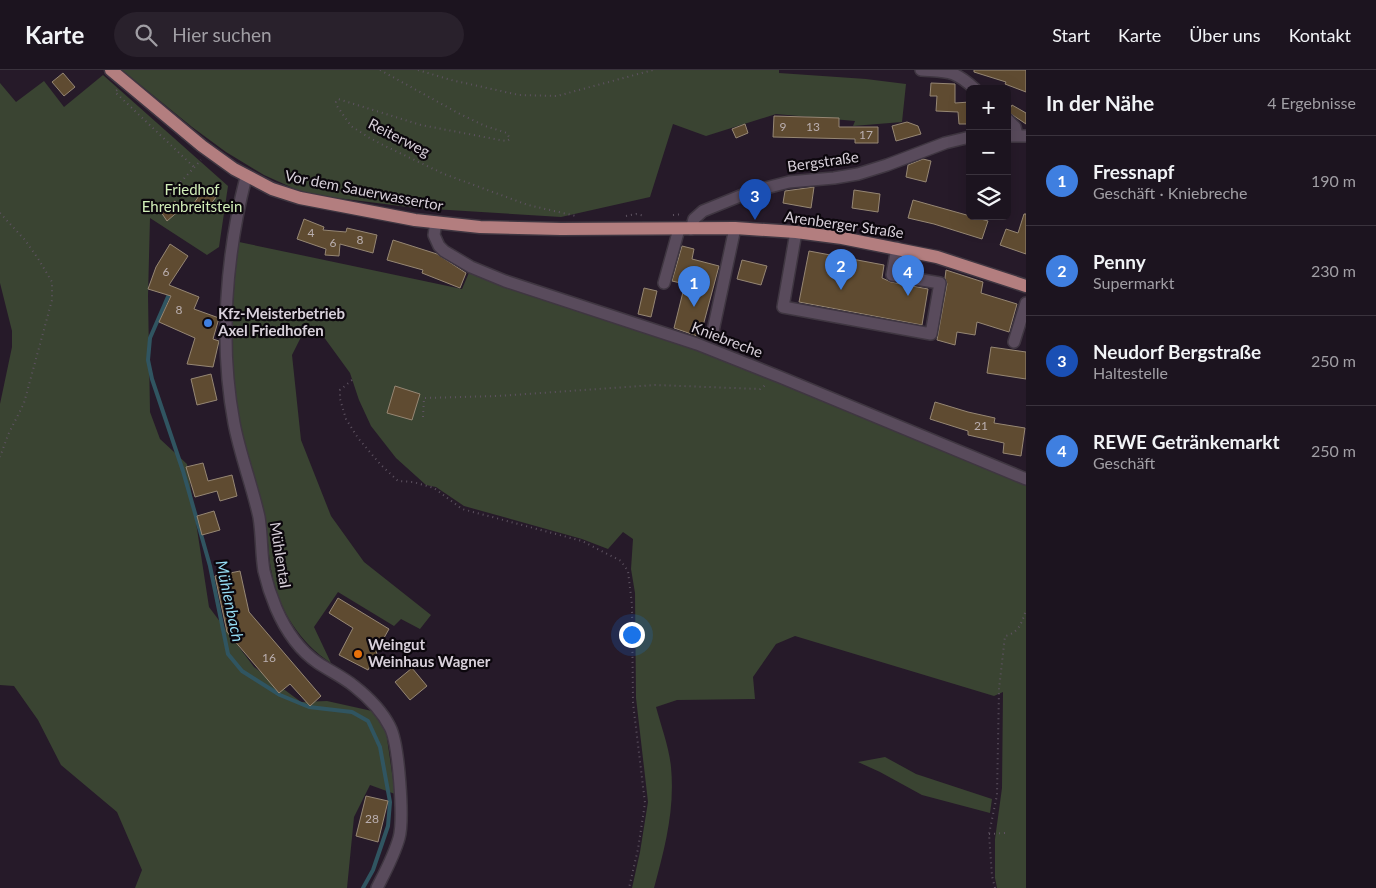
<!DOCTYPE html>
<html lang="de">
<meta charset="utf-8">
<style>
:root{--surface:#1c141f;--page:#29212c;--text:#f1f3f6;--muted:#a09ea4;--line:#3a333d;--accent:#f690cf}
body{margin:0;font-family:Lato,sans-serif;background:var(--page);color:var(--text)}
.controls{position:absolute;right:15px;top:15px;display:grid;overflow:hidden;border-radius:8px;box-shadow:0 5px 20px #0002}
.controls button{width:45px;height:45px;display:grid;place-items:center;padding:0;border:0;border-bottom:1px solid var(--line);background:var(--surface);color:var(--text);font:25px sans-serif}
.you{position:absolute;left:631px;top:564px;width:18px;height:18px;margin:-12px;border:4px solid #fff;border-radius:50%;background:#1a73e8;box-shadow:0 0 0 8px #1a73e833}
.badge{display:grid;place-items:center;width:32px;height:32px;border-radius:50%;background:var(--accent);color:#fff;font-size:16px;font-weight:700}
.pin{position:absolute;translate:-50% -41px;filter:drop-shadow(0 1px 2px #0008)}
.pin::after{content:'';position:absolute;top:26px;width:18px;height:15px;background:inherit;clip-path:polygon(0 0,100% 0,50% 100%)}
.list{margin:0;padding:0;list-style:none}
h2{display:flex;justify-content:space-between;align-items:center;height:65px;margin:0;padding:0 20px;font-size:21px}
h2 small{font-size:16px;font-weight:400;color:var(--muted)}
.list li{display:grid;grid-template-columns:32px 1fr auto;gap:15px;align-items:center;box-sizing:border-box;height:90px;padding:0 20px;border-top:1px solid var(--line)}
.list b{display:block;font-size:19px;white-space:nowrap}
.list p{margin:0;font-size:16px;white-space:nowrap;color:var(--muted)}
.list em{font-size:16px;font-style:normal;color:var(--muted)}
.icon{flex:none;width:28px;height:28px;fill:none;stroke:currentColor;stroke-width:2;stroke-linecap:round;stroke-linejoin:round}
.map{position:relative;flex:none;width:1026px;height:818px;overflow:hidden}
header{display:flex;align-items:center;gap:30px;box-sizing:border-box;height:70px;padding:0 25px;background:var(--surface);border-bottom:1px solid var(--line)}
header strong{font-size:24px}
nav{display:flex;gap:28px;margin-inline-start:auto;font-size:18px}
.search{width:350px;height:45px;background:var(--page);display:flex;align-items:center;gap:12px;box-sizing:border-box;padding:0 18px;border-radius:28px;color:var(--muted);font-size:19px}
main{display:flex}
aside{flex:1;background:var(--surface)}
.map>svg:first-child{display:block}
</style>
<header>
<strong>Karte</strong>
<div class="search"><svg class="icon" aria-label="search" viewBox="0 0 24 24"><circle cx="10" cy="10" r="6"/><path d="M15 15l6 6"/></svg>Hier suchen</div>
<nav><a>Start</a><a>Karte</a><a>Über uns</a><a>Kontakt</a></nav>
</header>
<main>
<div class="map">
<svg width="1026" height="818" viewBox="0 0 1026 818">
<rect width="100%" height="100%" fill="#261a29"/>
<g fill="#3a4432">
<polygon points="122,0 779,0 779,3 866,9 906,14 902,52 853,56 855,51 776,44 706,66 673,54 650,127 561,147 416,138 306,124 264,105 226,82 192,57"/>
<polygon points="103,5 228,116 219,177 207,185 150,148 148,226 150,342 160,369 187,394 209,537 254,597 301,632 327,631 372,641 386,661 395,724 370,715 354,747 347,818 135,818 142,800 117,742 61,695 38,650 14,616 0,615 0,334 12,277 12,261 0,213 0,13 16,32 44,11 64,37"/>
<path d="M 239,172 L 462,219 L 471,198 L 764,304 L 1026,415 L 1026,818 L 997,818 L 995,808 L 995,769 L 1002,718 L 1003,622 L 994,626 L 795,566 L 776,574 L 753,607 L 755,629 L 677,630 L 656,637 C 661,656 669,677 671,697 C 675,740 665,777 654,818 L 632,818 L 640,782 L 648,732 L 636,628 L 635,523 L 631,499 L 633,469 L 623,462 L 608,479 L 582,469 L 464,436 L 436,417 L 426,415 L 396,388 L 371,356 L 359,330 L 350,303 L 318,259 L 304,261 L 292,285 L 301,370 L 331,446 L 364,492 L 431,545 L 420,559 L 401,549 L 394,556 L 338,522 L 314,557 L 331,593 C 300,573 279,540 272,504 C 268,487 269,469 265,451 C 257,421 247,391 240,360 C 228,300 231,232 239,172 Z"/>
<polygon points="885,687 916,704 992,729 990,743 922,725 880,702 858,692"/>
</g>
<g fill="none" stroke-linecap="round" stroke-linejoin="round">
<polyline stroke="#305561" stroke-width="4" points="170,222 150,268 148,290 152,309 183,401 210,496 228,584 242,601 280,625 309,637 352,642 368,651 380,677 390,732 388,756 373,800 363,818"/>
</g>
<g fill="#5f4b31" stroke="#968774">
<polygon points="974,0 1026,0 1026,22 1005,14 1006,12 974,2"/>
<polygon points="63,3 75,17 64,26 52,12"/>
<polygon points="931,13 955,14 955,33 970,32 970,54 959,54 958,42 936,41 937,26 930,26"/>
<polygon points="1012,35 1026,43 1026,54 1008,42"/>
<polygon points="774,46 839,48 839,57 878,57 878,73 855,73 855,69 773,67"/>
<polygon points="907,52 918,56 921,64 896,71 892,56"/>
<polygon points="745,54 748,63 736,68 732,59"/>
<polygon points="923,89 931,91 926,112 906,107 908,95"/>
<polygon points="814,117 811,138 783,133 785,121"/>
<polygon points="204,119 216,127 206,141 194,133"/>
<polygon points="854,120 880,124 878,142 852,138"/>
<polygon points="913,130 988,151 982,169 934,154 908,148"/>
<polygon points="175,131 181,139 167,151 161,142"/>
<polygon points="1024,144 1026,144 1026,184 1000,175 1006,159 1018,163"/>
<polygon points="304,149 324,157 323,160 346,162 347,158 377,165 373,183 340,174 339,186 325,185 326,179 297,169"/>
<polygon points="393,170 437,184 466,203 460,218 422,203 423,200 387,190"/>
<polygon points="170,174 188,186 169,215 199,227 194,239 219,248 213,269 219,271 213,297 187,294 195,268 159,252 171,226 148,219 156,197"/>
<polygon points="682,176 694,179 692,189 719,196 700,267 674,258 685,214 672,211"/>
<polygon points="809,181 884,195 882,208 891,212 928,219 922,255 799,232"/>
<polygon points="742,190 767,196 761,215 737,209"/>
<polygon points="946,200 983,212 981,223 1017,234 1009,262 977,252 975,265 957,262 955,275 937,270 947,214 945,208"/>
<polygon points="644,218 657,221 651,247 638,244"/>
<polygon points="991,277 1026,282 1026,309 987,303"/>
<polygon points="211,304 217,330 197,335 191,309"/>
<polygon points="395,316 420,324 412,350 387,343"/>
<polygon points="935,332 968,342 995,348 994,353 1025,358 1021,386 1003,383 1004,373 968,365 968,361 930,349"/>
<polygon points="203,393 208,411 232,405 237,426 220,431 217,421 195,427 186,397"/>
<polygon points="214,441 220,460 202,465 197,446"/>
<polygon points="240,501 249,542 321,626 310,636 290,614 279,623 227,562 215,506"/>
<polygon points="338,528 389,559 376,582 377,583 368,600 339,585 353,558 329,543"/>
<polygon points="412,598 427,616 410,630 395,612"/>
<polygon points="366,726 388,731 378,772 356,766"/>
</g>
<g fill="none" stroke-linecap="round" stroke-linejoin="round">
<defs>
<g id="minor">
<path d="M 921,0 C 949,2 954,0 975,19"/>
<polyline points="1007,49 1015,57 1017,65"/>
<polyline points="1007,66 1026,66"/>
<path d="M 246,107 C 226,185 219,273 234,353 C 240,385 252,415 259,447 C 262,465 261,483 264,501 C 267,514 271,526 276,538 C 285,559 299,580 318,593 C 330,601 343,607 354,616 C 368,627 382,641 390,657 C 399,674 404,750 399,768 C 394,786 385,802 377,818"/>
<polyline points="436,152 434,165 439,176 444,181 471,197 505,211 697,274 780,307 1026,409"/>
<polyline points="691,159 694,149 703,141 750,122 789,112 834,108 858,104 887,95 945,73 970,67"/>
<polyline points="796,162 783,237 931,264 940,213 892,205 897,178"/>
<polyline points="664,213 679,159"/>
<polyline points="713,261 735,158"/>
<polyline points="1014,272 1026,233"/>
</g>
<polyline id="major" points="111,0 202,76 234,99 272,119 300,128 415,150 480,157 561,159 735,158 796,162 842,168 937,187 1026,216"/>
</defs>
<use href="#minor" stroke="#3f3641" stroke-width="14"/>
<use href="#major" stroke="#3f3641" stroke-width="15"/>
<g stroke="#5e5361" stroke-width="2" stroke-dasharray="1 4" stroke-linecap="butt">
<polyline points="380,0 458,43 485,56 507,63 510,69 507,71 500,70 421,55 338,29 336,32 337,36 351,56 368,67 385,76 444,104 528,135 576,146"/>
<polyline points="418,0 451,10 519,25 557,26 653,0"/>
<polyline points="117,20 115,22 195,98"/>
<polyline points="167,127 201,90"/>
<polyline points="0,143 25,170 39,190 52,212 52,230 24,333 8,365 0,387"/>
<polyline points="673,145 683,144"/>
<polyline points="626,146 636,144 645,146"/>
<polyline points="352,310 340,320 340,329 346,349 358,368 380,394 398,411 413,412 434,418 462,439 582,471 621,491 628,501 632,535 633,633 645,733 638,779 629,818"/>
<polyline points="423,347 424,328 498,326 655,315 760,319 767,314"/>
<polyline points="989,764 1005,763"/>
<path d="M 995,818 L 992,806 L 989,764 L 997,725 L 999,619 L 1005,566 C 1019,563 1022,552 1026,540"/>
</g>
<use href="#minor" stroke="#594b5c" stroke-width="11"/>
<use href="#major" stroke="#b37e7f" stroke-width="12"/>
</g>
<circle fill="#3f7fe0" stroke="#0c070d" stroke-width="2" cx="208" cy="253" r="5"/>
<circle fill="#e8710a" stroke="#0c070d" stroke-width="2" cx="358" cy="584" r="5"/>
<g text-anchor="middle" stroke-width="4.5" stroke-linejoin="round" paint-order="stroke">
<g font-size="12" fill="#baafb0">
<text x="783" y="61">9</text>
<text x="813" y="61">13</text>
<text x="866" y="69">17</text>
<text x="311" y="167">4</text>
<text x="360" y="174">8</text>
<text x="333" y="177">6</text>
<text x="166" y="206">6</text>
<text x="179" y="244">8</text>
<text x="981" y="360">21</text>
<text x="269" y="592">16</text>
<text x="372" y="753">28</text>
</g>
<g font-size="15" fill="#d8d0da" stroke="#0c070d">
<text transform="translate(399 68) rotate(27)" y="5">Reiterweg</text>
<text transform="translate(823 92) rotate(-8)" y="5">Bergstraße</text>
<text transform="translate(364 121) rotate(11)" y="5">Vor dem Sauerwassertor</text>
<text transform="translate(844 155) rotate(8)" y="5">Arenberger Straße</text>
<text transform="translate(727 270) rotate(21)" y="5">Kniebreche</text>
<text transform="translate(280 485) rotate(81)" y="5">Mühlental</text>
</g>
<g font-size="15" fill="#d1eeb8" stroke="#0c070d">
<text x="192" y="125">Friedhof<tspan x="192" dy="17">Ehrenbreitstein</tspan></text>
</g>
<g font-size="15" font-weight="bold" fill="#d8d0da" stroke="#0c070d" text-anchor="start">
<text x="218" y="249">Kfz-Meisterbetrieb<tspan x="218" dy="17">Axel Friedhofen</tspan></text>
<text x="368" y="580">Weingut<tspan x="368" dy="17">Weinhaus Wagner</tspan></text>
</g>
<g font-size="16" font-style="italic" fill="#94dbf2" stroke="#0c070d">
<text transform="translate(230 531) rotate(78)" y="6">Mühlenbach</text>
</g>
</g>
</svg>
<div class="controls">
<button>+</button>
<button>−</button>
<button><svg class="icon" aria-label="layers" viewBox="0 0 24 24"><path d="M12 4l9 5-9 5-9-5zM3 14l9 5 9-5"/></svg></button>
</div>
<div class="you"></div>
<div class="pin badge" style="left:694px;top:237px;background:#3f7fe0">1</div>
<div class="pin badge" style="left:841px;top:220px;background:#3f7fe0">2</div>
<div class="pin badge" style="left:755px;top:150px;background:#1a4fb4">3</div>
<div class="pin badge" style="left:908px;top:226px;background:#3f7fe0">4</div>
</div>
<aside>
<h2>In der Nähe<small>4 Ergebnisse</small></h2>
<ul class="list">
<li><span class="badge" style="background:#3f7fe0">1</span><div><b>Fressnapf</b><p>Geschäft · Kniebreche</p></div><em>190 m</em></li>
<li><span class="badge" style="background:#3f7fe0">2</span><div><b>Penny</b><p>Supermarkt</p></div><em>230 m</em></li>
<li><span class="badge" style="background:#1a4fb4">3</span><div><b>Neudorf Bergstraße</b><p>Haltestelle</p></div><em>250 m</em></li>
<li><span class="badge" style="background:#3f7fe0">4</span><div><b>REWE Getränkemarkt</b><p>Geschäft</p></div><em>250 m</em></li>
</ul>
</aside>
</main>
